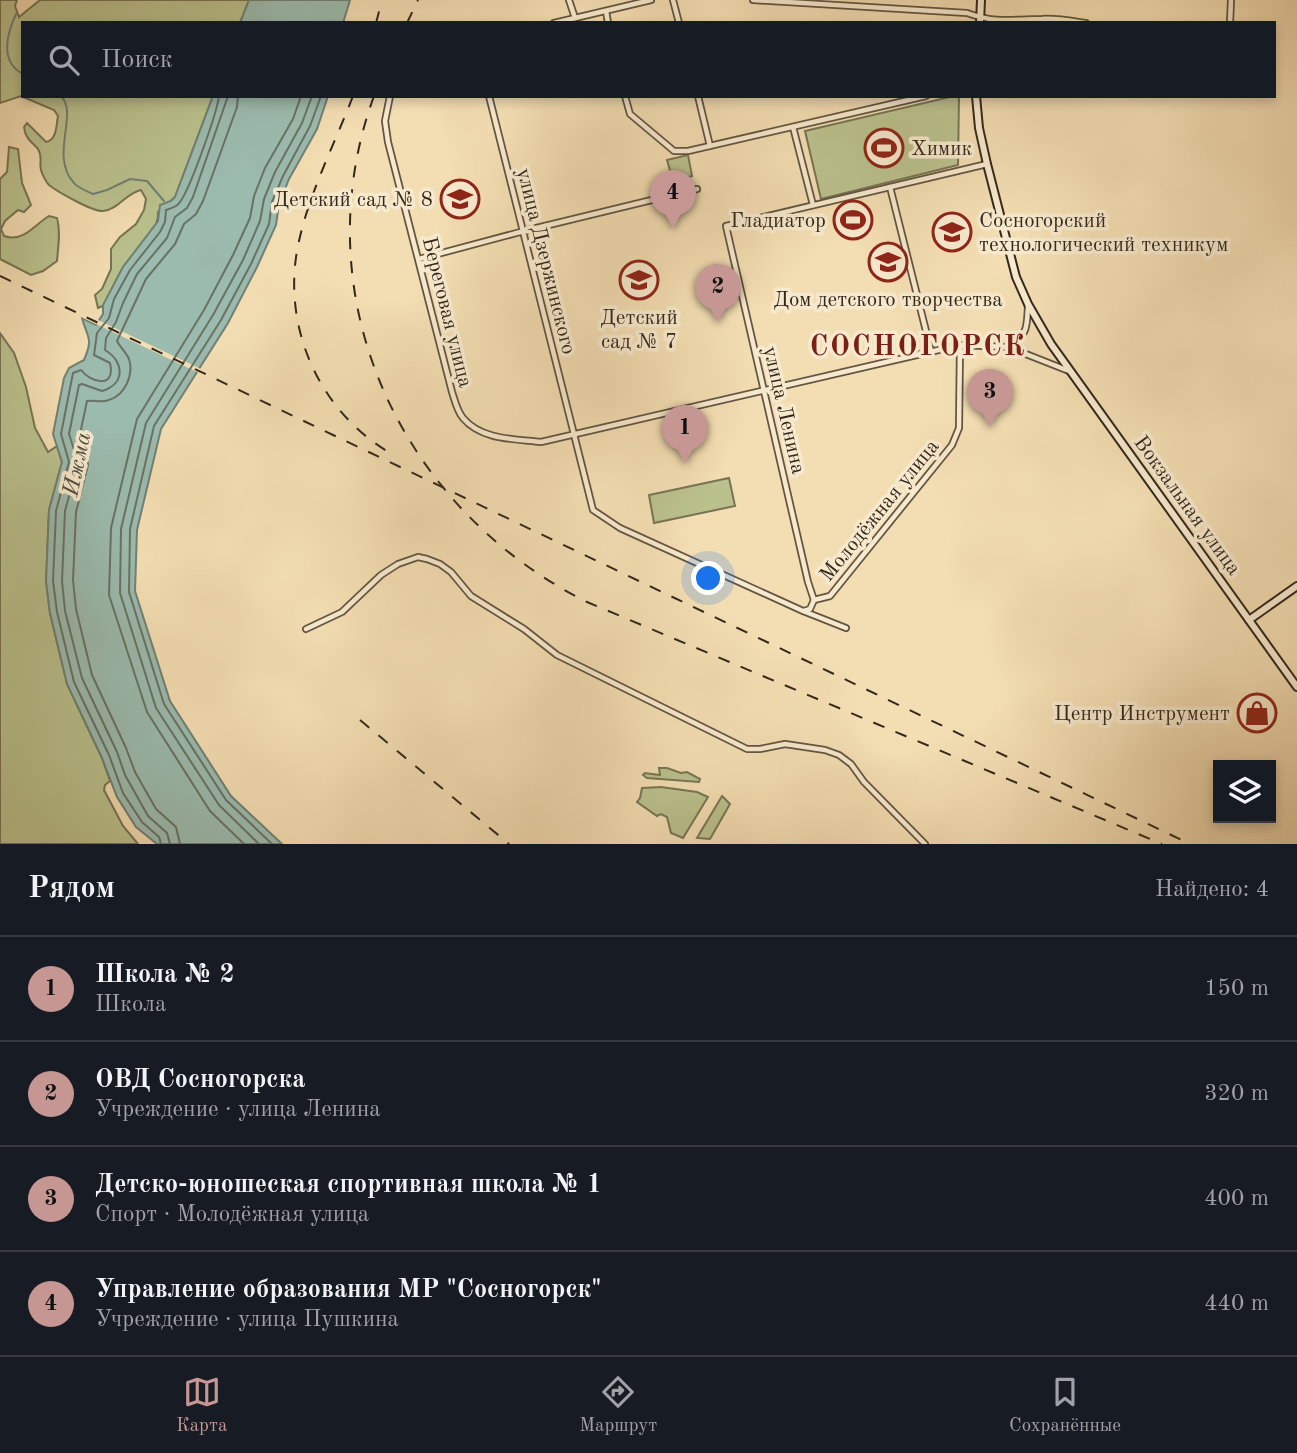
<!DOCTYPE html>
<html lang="ru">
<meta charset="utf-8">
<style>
:root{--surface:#171b24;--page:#20242c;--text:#f1f3f6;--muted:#9ea1a6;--line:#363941;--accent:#c59692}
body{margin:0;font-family:"Old Standard TT",serif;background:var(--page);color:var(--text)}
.controls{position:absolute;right:21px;bottom:21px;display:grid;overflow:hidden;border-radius:0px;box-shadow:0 4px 10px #0003}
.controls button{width:63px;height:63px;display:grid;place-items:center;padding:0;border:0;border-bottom:2px solid var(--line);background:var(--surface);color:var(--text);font:35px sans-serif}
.you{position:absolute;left:709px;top:579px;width:24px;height:24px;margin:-18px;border:5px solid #fff;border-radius:50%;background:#1a73e8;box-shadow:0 0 0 10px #1a73e833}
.badge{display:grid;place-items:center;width:46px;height:46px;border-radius:50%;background:var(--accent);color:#111;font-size:23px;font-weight:700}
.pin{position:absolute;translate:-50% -58px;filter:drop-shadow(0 2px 4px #0008)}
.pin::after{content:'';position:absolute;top:37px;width:24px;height:21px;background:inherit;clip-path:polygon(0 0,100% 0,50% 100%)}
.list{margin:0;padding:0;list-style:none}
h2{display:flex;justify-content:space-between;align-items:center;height:91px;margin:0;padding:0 28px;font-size:30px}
h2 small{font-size:23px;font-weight:400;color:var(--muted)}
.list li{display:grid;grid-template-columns:46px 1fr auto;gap:21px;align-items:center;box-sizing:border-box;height:105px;padding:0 28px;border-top:2px solid var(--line)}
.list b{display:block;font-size:26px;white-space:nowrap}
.list p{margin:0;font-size:23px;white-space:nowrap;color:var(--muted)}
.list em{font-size:23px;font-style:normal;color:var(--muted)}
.icon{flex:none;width:38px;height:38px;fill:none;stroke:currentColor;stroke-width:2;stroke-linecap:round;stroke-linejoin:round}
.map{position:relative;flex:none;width:1297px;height:844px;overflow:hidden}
.search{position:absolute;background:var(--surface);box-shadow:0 4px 10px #0003;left:21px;right:21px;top:21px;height:77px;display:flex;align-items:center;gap:18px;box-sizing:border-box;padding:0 24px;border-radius:0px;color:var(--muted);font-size:26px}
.sheet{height:511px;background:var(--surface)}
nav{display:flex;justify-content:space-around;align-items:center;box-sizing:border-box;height:98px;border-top:2px solid var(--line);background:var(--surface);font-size:19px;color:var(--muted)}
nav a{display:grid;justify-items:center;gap:4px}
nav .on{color:var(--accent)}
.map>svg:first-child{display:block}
</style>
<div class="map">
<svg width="1297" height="844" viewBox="0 0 1297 844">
<rect width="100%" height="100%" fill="#f3ddb2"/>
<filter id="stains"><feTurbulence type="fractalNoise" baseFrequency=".00286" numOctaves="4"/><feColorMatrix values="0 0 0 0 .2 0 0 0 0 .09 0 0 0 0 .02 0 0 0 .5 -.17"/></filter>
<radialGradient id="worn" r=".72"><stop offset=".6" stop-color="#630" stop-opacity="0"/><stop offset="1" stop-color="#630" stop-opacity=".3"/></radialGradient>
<g fill="#bac18d" stroke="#777454" stroke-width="2">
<path d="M 0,0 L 17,0 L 15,6 L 19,17 L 40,0 L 249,0 L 240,23 L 23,23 L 23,96 L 213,96 L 175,197 L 158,212 C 159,235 133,250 122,269 C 116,280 110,292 105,305 L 98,308 L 95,295 L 102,289 L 111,269 L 111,249 L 120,237 L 136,224 L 144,210 L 146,199 L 141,190 C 126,193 119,209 103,211 C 93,212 58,192 49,185 C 46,182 42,174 41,170 C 39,162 43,157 38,149 C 31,141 25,138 24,127 L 27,123 L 46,142 C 57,140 56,126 58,116 L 54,110 L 21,96 L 0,103 Z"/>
<polygon points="954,96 959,96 958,165 821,199 805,131"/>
<path d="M 9,147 L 18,149 L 22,183 L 31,205 L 24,212 L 18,210 L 5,221 L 1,229 L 4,236 C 23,243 34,225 49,216 L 57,218 C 61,232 58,247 57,261 L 43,271 L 31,275 L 0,259 L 0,179 L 7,172 Z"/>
<polygon points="688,155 692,176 673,181 667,160"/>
<polygon points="0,333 14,353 26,387 35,428 48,452 57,446 62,462 49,510 46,581 50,613 67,684 102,758 110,781 105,785 104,790 123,826 138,844 0,844"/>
<polygon points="729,478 735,506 654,523 649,495"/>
<polygon points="659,768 667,768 681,773 687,772 700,779 699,782 647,778 643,775 645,773 660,775"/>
<polygon points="661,787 697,792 708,797 683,838 671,833 667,817 661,814 657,816 637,802 640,798 642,788"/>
<polygon points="722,796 730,804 710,839 697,838"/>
</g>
<g fill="#9bbbae" stroke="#728074" stroke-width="2">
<polygon points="249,0 350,0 343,23 240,23"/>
<path d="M 213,96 L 328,96 L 317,129 L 289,179 L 279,204 L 276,225 L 257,267 L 228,323 L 161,429 L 137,530 L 135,591 L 170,701 L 231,796 L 282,844 L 157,844 L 136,827 L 117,797 L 102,758 L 67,684 L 50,613 L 46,581 L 49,510 L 62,462 L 53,434 L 64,378 L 69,368 L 84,360 C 94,337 87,338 82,318 L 96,325 L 103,314 L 103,305 L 123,267 L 158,221 L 160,205 L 171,201 L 175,197 Z"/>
</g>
<polygon fill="#f3ddb2" points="84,315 94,322 96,319 201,369 199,373 79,316"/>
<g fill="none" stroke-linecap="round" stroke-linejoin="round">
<g stroke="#687265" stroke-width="2">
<path d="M 161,844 L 159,837 L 142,822 L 123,793 L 109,755 L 74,682 L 57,612 L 53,581 L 56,511 L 69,462 L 61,434 L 73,373 L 81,370 C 91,383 116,389 110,363 L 94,355 L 97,333 L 109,318 L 114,299 L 130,270 L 160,232 L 165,222 L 166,210 C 171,208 176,208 180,202 C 190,189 217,113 219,96"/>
<path d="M 170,844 L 167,833 L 148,816 L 125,775 L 117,752 L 82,678 L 65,611 L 62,581 L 65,511 L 78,462 L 69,434 L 79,385 L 82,384 L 102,391 C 126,384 124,361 105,350 L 106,338 L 116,322 L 123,303 L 137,274 L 167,238 L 175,217 L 187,208 L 193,197 L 228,96"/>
<path d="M 180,844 L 176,827 L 156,809 L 135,772 L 126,748 L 92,675 L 76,609 L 73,580 L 76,512 L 88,465 L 85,445 L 80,434 L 87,401 C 94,400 101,403 109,400 C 125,395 134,375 129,359 C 126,352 120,347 117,341 L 146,279 L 175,244 L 184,224 L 196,214 L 203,201 L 237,107 L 238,96"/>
<polyline points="244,844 210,811 147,712 109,595 111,528 137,419 204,310 233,255 250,218 254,196 265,168 293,119 301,96"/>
<polyline points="259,844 219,805 156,708 120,593 121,529 146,423 213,315 243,260 260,221 264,199 275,172 302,123 312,96"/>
<polyline points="272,844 226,800 164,704 129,592 130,529 154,426 221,320 251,264 269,224 272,202 283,176 310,126 321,96"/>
</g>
<g stroke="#728074" stroke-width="2">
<path d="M 16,14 C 6,36 0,62 23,74"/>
<path d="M 61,96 C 79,114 49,156 74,183 C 78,188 87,191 93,194 L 107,190 L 130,179 L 147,181 L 164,201"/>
</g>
<defs>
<g id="street">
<polyline points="569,0 575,18"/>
<polyline points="673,0 679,23"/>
<path d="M 753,0 L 967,13 C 998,24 1011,19 1042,19 C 1057,18 1072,21 1086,23"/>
<polyline points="606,11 608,23"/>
<polyline points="554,23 651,0"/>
<polyline points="1230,23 1231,0"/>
<path d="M 390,96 L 385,121 L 388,142 L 452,392 C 455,401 457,411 463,418 C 481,440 515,439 541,442 L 960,345 L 1008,347 L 1069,371"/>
<polyline points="489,96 593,510 620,528 803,611 846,628"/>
<polyline points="625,96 630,114 674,151 688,151 926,96"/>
<polyline points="698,96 710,146"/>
<polyline points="793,127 813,205"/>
<polyline points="890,187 931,351"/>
<polyline points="419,259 524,231 697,189"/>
<path d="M 1008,347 C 1028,335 1027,327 1028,305"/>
<polyline points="814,600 808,582 726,226 987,164"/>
<polyline points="814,600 830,596 952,445 959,428 960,345"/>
<polyline points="804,611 810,609 814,600"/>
<polyline points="306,629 342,612 381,575 398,564 418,557 427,559 440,564 451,572 471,596 524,629 557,655 747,749 760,749 785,744 825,750 839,755 851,764 864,782 925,844"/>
</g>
<g id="secondary">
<polyline points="980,23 981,0"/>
<polyline points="976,96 979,128 987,164 1016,277 1028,304 1051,344 1297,687"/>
<polyline points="1249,620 1297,586"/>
</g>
</defs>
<use href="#street" stroke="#645542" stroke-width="8"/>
<use href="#secondary" stroke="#34281c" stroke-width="10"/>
<use href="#street" stroke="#f7e9cd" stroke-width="4.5"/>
<use href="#secondary" stroke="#f7e9cd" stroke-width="6"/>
<g stroke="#34281c" stroke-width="2" stroke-dasharray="12 12" stroke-linecap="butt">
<polyline points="376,23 382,0"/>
<polyline points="407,23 418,0"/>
<path d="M 353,96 C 335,143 310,191 299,241 C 280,324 318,412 392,454"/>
<path d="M 374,96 C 301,296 400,509 587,602 L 1162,844"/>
<polyline points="0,276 1190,844"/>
<polyline points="360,720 509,844"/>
</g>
</g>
<defs>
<symbol id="stadium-ring" viewBox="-11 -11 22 22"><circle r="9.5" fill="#f7e9cd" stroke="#8f2418" stroke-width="1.5"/><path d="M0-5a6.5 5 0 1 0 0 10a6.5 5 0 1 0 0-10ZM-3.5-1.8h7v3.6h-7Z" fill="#8f2418"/></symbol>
<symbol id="school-ring" viewBox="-11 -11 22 22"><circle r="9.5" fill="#f7e9cd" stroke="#8f2418" stroke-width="1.5"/><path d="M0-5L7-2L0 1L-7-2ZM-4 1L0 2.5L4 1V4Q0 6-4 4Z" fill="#8f2418"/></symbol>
<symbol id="university-ring" viewBox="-11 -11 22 22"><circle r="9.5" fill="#f7e9cd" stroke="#8f2418" stroke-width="1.5"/><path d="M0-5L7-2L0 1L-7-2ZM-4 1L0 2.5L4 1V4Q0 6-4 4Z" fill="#8f2418"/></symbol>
<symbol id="shop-ring" viewBox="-11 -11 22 22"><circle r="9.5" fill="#f7e9cd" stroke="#8f2418" stroke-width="1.5"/><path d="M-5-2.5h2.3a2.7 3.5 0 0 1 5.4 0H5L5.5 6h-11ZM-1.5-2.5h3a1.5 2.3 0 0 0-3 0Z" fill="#8f2418"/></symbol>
</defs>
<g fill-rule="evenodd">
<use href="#stadium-ring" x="862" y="126" width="44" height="44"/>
<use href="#school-ring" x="438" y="177" width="44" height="44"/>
<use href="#stadium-ring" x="831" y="198" width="44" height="44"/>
<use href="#university-ring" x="930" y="210" width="44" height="44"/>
<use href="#school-ring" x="866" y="240" width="44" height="44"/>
<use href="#school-ring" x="617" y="258" width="44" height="44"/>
<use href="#shop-ring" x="1235" y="691" width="44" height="44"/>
</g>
<g text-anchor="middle" stroke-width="7" stroke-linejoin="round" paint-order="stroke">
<g font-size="21" fill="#34281c" stroke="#f7e9cd" text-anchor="end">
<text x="911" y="155" text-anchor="start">Химик</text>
<text x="433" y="206">Детский сад № 8</text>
<text x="826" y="227">Гладиатор</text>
<text x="979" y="227" text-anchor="start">Сосногорский<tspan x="979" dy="24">технологический техникум</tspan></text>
<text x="888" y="306" text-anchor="middle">Дом детского творчества</text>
<text x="639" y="324" text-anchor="middle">Детский<tspan x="639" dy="24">сад № 7</tspan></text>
<text x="1230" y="720">Центр Инструмент</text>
</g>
<g font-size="21" fill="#34281c" stroke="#f7e9cd">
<text transform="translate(547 261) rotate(76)" y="7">улица Дзержинского</text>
<text transform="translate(448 312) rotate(76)" y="7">Береговая улица</text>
<text transform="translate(785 410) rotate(77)" y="7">улица Ленина</text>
<text transform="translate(1188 505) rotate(54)" y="7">Вокзальная улица</text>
<text transform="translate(879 510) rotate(-51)" y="7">Молодёжная улица</text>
</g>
<g font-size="23" font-style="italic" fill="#4e4d40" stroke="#f7e9cd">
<text transform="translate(76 464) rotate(-78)" y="8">Ижма</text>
</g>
<g font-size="28" font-weight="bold" letter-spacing="2" fill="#7a1f14" stroke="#f7e9cd">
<text x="918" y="355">СОСНОГОРСК</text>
</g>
</g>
<rect width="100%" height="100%" filter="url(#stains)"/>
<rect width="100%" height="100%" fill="url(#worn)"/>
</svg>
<div class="controls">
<button><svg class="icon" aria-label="layers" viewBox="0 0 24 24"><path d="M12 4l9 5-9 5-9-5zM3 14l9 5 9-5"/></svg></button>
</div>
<div class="you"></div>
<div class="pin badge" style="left:685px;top:463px">1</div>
<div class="pin badge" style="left:718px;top:322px">2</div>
<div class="pin badge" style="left:990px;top:427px">3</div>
<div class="pin badge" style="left:673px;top:228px">4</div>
<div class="search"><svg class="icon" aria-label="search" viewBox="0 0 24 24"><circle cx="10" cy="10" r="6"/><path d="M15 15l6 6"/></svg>Поиск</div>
</div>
<section class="sheet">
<h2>Рядом<small>Найдено: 4</small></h2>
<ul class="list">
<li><span class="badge">1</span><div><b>Школа № 2</b><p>Школа</p></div><em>150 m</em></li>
<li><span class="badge">2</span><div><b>ОВД Сосногорска</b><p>Учреждение · улица Ленина</p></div><em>320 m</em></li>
<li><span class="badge">3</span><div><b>Детско-юношеская спортивная школа № 1</b><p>Спорт · Молодёжная улица</p></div><em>400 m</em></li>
<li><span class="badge">4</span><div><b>Управление образования МР &quot;Сосногорск&quot;</b><p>Учреждение · улица Пушкина</p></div><em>440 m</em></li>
</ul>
</section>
<nav>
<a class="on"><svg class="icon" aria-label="map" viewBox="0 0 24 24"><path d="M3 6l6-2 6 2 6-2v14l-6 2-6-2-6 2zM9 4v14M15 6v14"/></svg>Карта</a>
<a><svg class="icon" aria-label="directions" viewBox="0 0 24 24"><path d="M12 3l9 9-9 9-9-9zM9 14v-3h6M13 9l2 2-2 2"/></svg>Маршрут</a>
<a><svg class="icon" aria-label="saved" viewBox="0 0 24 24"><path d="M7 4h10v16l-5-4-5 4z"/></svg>Сохранённые</a>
</nav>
